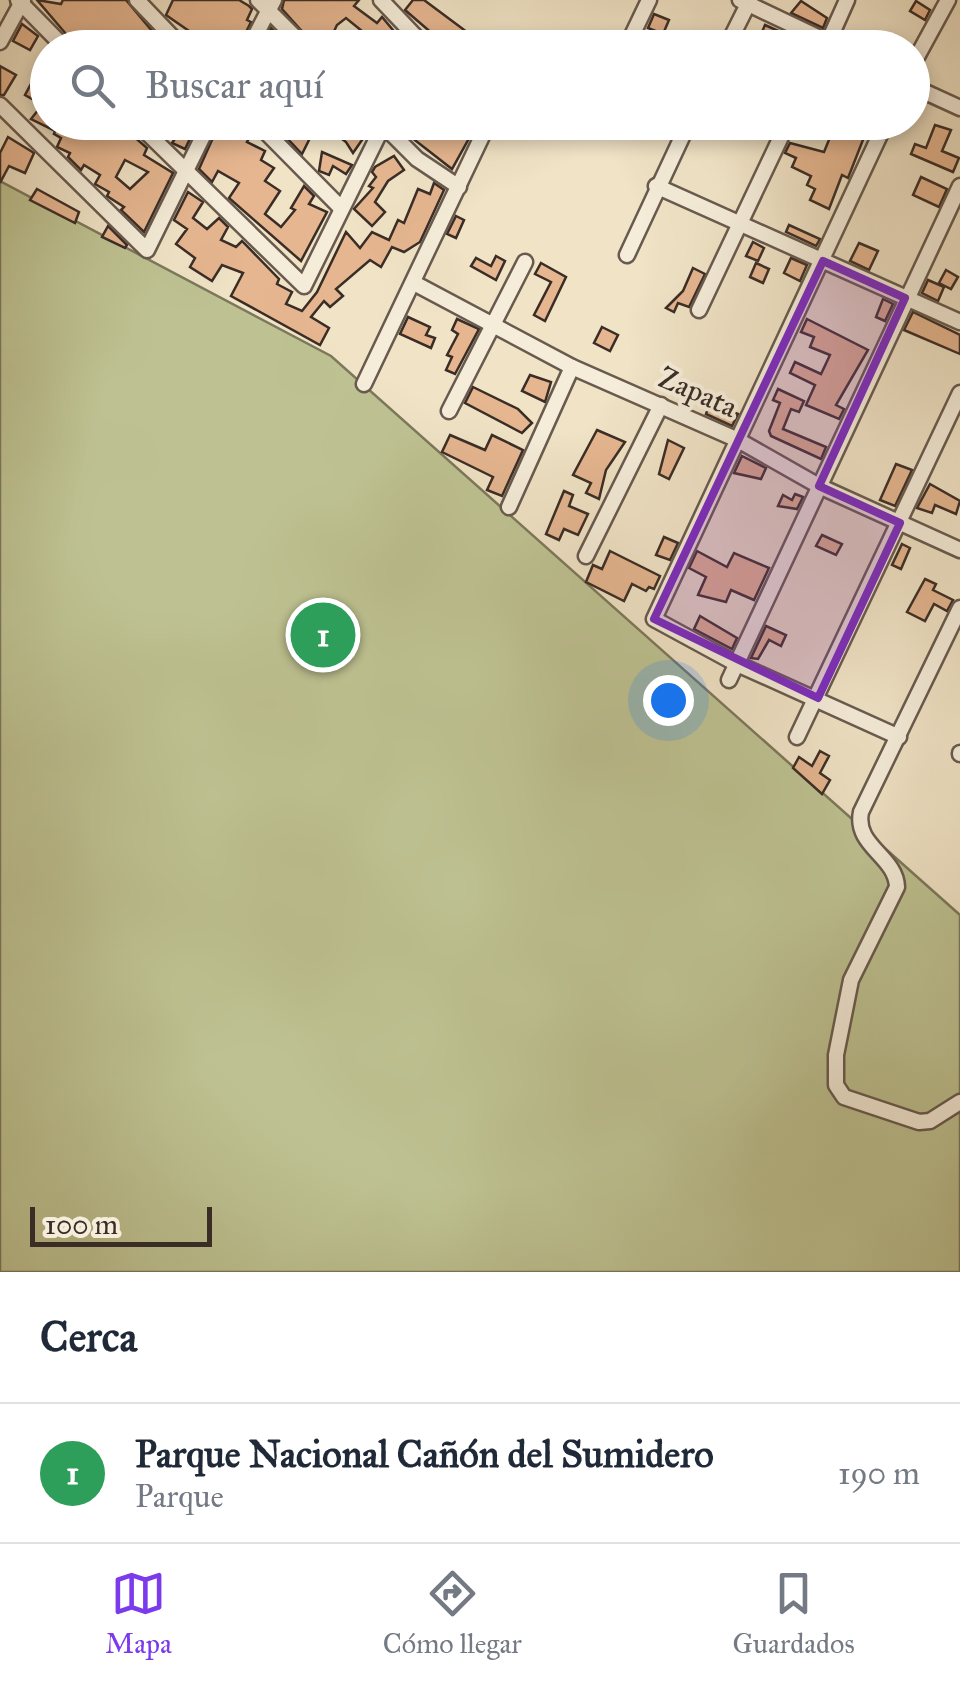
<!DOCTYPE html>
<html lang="es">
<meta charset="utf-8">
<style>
:root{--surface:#fff;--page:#f6f6f7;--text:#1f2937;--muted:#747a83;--line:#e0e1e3;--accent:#7c3aed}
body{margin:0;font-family:"IM FELL Great Primer",serif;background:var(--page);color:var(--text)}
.scale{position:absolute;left:30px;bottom:25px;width:182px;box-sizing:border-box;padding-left:10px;border:5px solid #3a2d26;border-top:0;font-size:28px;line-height:35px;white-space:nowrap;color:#3a2d26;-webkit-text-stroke:8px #f5edda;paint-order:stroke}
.you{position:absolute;left:668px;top:700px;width:35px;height:35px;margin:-25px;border:8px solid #fff;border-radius:50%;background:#1a73e8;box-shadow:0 0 0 15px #1a73e833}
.badge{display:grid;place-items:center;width:65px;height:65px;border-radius:50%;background:var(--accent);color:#fff;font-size:32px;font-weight:700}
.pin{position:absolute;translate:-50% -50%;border:5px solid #fff;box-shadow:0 2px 10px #0006}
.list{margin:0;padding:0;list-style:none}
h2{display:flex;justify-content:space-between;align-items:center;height:130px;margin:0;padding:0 40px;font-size:42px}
h2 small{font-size:32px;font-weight:400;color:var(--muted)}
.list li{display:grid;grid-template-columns:65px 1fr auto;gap:30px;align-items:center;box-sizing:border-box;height:140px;padding:0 40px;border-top:2px solid var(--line)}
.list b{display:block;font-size:38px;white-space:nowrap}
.list p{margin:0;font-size:32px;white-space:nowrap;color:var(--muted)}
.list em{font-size:32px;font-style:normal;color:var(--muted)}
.icon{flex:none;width:55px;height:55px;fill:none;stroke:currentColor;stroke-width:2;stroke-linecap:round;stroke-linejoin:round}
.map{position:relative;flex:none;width:960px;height:1272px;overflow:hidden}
.search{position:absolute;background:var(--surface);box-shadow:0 5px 15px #0003;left:30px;right:30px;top:30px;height:110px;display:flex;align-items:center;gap:25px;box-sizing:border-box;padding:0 35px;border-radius:55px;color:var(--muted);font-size:38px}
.sheet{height:270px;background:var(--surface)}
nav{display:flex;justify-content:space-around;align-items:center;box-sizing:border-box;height:140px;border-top:2px solid var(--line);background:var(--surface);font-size:28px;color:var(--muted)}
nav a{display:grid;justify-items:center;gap:5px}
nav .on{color:var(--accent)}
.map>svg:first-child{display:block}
</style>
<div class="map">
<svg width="960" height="1272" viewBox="0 0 960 1272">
<rect width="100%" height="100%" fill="#f0e3c6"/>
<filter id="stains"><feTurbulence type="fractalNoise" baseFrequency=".002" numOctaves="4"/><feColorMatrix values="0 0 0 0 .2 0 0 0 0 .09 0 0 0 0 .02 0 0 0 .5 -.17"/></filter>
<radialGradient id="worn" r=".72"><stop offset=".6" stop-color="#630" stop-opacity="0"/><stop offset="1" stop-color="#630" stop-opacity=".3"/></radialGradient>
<polygon fill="#bec292" stroke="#7c785c" stroke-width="2.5" points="0,181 331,356 960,915 960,1272 0,1272"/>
<g fill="#e5b690" stroke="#3a2d26" stroke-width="2.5" fill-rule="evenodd">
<polygon points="37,0 61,4 63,0 126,0 152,31 144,45 112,33 99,48 78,48"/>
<polygon points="173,0 239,0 249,6 252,9 247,20 251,22 238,48 201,48 205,42 166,15"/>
<polygon points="284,0 359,0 354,6 377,23 382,17 408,48 351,48 362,31 346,18 337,25 326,48 317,48 282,9"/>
<polygon points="413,0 424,0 479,41 474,48 449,48 405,10"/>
<polygon points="801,1 827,18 823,28 791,13"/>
<polygon points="916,1 930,10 925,20 910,11"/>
<polygon points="654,14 669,20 663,34 648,28"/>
<polygon points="22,24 38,36 30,50 13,41"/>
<polygon points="765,25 785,34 779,48 755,48"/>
<polygon points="271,28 290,48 261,48"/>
<polygon points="48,52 48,80 34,100 25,95"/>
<polygon points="0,66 16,75 4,95 0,95"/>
<path d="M 39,109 L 48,116 L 48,122 L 93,122 L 119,135 L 123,127 L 147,148 L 144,155 L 173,173 L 144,232 L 121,210 L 124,207 L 107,196 L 109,192 L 95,184 L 100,175 L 84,165 L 81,170 L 68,157 L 70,153 L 57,147 L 61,138 L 54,134 L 55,131 L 31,119 ZM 125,160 L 148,172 L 130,189 L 116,177 Z"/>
<polygon points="187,122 198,122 185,149 172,143"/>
<polygon points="220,122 246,122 243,129 251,135 247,142 265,151 261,160 274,168 265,181 280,191 265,214 281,227 295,210 291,208 304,186 314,196 309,204 327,212 301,261 229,198 239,183 218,171 212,182 199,169"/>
<polygon points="294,122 315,122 305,136 309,140 302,154 284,135"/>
<polygon points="320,122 342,122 353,129 356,122 370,122 371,127 353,153 346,142"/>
<polygon points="419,122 448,126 478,122 452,169 407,134"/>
<polygon points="801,122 870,122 848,178 842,175 829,209 810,200 815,189 807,185 811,176 792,167 796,158 785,153 790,143 824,152 831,135"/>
<polygon points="935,125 951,130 942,151 959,158 953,172 911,154 915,144 926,148"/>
<polygon points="8,137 34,153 25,173 9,166 0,183 0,153"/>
<polygon points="322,152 352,165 346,174 333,166 329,175 319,171"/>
<polygon points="394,156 404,170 388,181 375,202 385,212 372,226 354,209 373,188 369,186 376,177 372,172 375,167"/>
<polygon points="921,177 947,189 939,207 913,195"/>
<polygon points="434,183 444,190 420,242 404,252 392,247 381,267 370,260 336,289 343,296 330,307 324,301 311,317 329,328 320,345 231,296 243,273 222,265 212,281 190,267 195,258 176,244 187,229 174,220 188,192 203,202 193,218 207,229 219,218 228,227 221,240 236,247 242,241 279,279 277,284 292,292 286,304 302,311 317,292 346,232 360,248 372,232 389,240 398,220 404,223 418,189 430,194"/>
<polygon points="37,189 79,212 75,223 30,200"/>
<polygon points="456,216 464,220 456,238 447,234"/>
<polygon points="789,225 820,239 816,246 786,232"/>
<polygon points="108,226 127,245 125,248 102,237"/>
<polygon points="753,242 764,248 758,261 746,256"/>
<polygon points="859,243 878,251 869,270 850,261"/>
<polygon points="496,256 505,261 496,280 471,266 476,258 491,266"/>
<polygon points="791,258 807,265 800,281 784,273"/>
<polygon points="541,263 566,277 545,321 534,315 551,282 535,274"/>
<polygon points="756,263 769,269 763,283 750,277"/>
<polygon points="693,268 705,274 689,307 678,303 674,312 666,308 683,291"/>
<polygon points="946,270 958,277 951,289 939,283"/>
<polygon points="928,280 944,287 938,301 922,293"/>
<polygon points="883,299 893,304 885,321 876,317"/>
<polygon points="913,312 960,335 960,354 904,330"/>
<polygon points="408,317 430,327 426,335 435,338 431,348 400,334"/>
<polygon points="457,319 479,329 455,374 446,370 452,357 447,355 458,334 452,330"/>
<polygon points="807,319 868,350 836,405 844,409 839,419 806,405 815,385 790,373 795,362 821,374 830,355 810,347 814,337 801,332"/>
<polygon points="602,327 618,335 610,351 594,343"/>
<polygon points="530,375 551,382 545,402 522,391"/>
<polygon points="473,387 518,409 532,423 522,433 465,403"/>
<polygon points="778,389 804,401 799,412 791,409 783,429 826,447 821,459 771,436 769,431 780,403 773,400"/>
<polygon points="710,403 738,414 732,426 706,414"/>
<polygon points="597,430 625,442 606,470 599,499 586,493 591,483 573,475"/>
<polygon points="450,435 485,450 492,435 523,450 502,496 487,490 493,477 442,452"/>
<polygon points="668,440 684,448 669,479 659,474"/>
<polygon points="742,456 766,468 761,479 734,473"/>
<polygon points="896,464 912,470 895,506 880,500"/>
<polygon points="930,484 960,501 956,514 935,505 932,513 917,508"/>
<polygon points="564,491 573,495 569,506 588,514 578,535 564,529 559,540 546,534"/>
<polygon points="795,494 803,497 797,509 778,506 783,495 792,500"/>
<polygon points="822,535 842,544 836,555 816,546"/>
<polygon points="664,537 678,543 670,560 656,555"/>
<polygon points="902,544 910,548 901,569 892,565"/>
<polygon points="610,551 660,576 654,589 649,587 646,591 632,584 624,601 586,582 593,565 602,569"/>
<polygon points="697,551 727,567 734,553 769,568 754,600 731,590 726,602 698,595 706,577 689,568"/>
<polygon points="925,579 936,584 933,590 953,600 947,611 934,604 925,621 907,612"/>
<polygon points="700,616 737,638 732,649 694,629"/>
<polygon points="766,626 786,635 781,646 769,640 758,659 751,658"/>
<polygon points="820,751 829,756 820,773 830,780 822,794 793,768 799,757 812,766"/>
</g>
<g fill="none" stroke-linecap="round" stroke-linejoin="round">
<defs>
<g id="street">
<polyline points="18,0 65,48"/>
<polyline points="137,0 183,48"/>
<polyline points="258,0 306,48"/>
<polyline points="381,0 418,39 419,48"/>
<polyline points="740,0 841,48"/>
<polyline points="0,42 23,0"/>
<polyline points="826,47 847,0"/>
<polyline points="249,48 274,0"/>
<polyline points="626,48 649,0"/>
<polyline points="726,48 750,0"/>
<polyline points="912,66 948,0"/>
<polyline points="912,86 960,108"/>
<polyline points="0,105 147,250 210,122"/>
<polyline points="136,122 304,286 385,122"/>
<polyline points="256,122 339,206"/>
<polyline points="380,122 417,159 459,187"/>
<polyline points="886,122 654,619 735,663 899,737"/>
<polyline points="656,186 960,322"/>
<polyline points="627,255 689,122"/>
<polyline points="414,283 572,367 738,440 819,486 960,550"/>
<polyline points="699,310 788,122"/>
<polyline points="364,384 485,130"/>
<polyline points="449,411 525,262"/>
<polyline points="509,507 572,367"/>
<polyline points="586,556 661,405"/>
<path d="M 960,608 L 861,812 C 854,846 896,856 897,887 L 851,980 L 836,1055 L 836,1085 L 844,1097 L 919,1122 L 930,1121 L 960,1102"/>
<polyline points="729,680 960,186"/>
<polyline points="797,737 960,393"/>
<polyline points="960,753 960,754"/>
</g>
</defs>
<use href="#street" stroke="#685a4e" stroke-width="19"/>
<use href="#street" stroke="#f5edda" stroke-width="14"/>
</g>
<path fill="#7b2cbf" fill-opacity="0.2" stroke="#7b2cbf" stroke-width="8" stroke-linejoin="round" d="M 823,261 L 905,298 L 819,486 L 900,523 L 818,698 L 654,619 Z"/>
<g text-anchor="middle" stroke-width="8" stroke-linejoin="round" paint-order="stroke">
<g font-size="30" fill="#3a2d26" stroke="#f5edda">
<text transform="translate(698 392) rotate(24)" y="10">Zapata</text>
</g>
</g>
<rect width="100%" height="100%" filter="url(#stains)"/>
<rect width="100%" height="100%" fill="url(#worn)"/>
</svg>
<div class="scale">100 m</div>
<div class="you"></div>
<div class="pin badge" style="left:323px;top:635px;background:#2e9e5b">1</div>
<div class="search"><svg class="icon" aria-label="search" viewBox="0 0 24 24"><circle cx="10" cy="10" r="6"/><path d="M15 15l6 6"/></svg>Buscar aquí</div>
</div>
<section class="sheet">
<h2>Cerca<small></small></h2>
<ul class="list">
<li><span class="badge" style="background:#2e9e5b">1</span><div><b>Parque Nacional Cañón del Sumidero</b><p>Parque</p></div><em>190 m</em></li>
</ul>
</section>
<nav>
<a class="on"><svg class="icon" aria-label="map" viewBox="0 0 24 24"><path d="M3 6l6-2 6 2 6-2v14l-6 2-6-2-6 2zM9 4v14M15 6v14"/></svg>Mapa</a>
<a><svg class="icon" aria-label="directions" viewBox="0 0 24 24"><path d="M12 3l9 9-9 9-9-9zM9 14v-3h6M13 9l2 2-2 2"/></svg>Cómo llegar</a>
<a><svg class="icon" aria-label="saved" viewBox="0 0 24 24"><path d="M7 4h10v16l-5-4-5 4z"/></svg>Guardados</a>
</nav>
